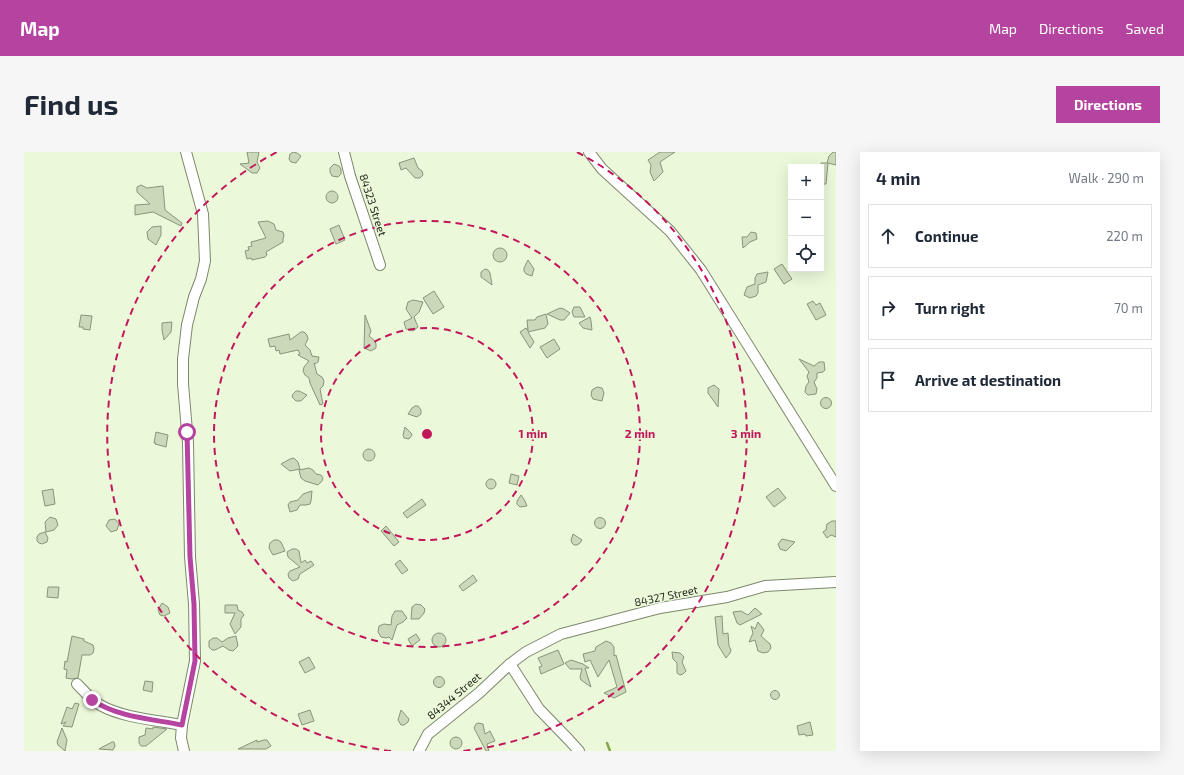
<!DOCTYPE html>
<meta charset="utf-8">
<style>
:root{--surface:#fff;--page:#f6f6f7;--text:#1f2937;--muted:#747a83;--line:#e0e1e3;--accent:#b544a0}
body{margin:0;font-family:"Exo 2",sans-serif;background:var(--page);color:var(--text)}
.controls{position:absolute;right:12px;top:12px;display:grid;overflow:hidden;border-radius:0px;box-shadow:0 4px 16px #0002}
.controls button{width:36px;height:36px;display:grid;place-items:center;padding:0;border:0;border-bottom:1px solid var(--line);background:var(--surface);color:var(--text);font:20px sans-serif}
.stop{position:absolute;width:12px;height:12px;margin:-9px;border:3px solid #b544a0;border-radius:50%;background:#fff}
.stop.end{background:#b544a0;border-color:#fff;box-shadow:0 1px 4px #0008}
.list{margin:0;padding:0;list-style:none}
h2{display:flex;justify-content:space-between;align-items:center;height:52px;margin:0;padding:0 16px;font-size:17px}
h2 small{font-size:13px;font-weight:400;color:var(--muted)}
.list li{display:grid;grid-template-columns:26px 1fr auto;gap:12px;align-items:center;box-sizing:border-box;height:64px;margin:0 8px 8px;padding:0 8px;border:1px solid var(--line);border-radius:0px}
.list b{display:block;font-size:15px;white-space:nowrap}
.list em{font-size:13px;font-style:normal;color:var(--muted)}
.icon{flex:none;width:22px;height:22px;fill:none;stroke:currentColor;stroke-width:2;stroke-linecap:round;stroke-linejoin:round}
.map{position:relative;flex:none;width:812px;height:599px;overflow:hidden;border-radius:0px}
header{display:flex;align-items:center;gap:24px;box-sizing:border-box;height:56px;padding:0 20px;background:var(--accent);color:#fff}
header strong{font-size:19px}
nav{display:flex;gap:22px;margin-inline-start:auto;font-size:14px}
.intro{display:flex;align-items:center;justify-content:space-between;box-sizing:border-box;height:96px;padding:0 24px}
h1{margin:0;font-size:28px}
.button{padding:10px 18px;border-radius:0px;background:var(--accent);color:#fff;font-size:14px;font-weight:700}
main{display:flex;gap:24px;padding:0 24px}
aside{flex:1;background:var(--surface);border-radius:0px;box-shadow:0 4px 16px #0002}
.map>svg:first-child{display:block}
</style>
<header>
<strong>Map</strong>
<nav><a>Map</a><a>Directions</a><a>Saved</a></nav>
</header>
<div class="intro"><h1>Find us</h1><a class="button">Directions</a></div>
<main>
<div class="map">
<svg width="812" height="599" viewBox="0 0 812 599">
<rect width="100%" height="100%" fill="#ebf8d9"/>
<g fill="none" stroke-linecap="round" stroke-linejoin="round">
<polyline stroke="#87a84a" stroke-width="2.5" points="583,591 586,599"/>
</g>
<g fill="#cbd8b9" stroke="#899578">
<polygon points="223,0 235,0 233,10 236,16 233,21 228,21 216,12 225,11"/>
<polygon points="269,0 273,1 277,4 272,11 267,10 265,7 266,2"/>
<polygon points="636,0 651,0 636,10 639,20 630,29 626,20 627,13 624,8"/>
<polygon points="809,0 812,0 812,13 804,11 802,32 797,32 797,11 803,11 805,4"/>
<polygon points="390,6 394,16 398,19 399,23 396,26 391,26 382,16 377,18 375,11"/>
<polygon points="310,12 315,14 317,17 317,22 314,25 308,24 306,20 306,16"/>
<polygon points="117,33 123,36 139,34 141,58 158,71 157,74 129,60 111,63 111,53 126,52 113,40 113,35"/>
<circle cx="308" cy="45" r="6"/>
<polygon points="244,69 250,72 252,78 259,80 260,83 259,87 259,90 242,100 243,103 241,105 228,108 227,106 223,107 221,99 225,98 224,95 228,94 227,90 242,86 234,70"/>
<polygon points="315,73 321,88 312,92 306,77"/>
<polygon points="137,74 137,83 132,93 124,87 123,80 128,75"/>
<polygon points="727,80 732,81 733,87 726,90 719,96 718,85 723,85"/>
<circle cx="476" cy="103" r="7"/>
<polygon points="504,108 510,117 508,124 502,122 500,119 500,116"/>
<polygon points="758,112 768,127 760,132 750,117"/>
<polygon points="461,117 464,118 466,121 468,133 457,125 457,120"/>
<polygon points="744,120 742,130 734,133 734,141 732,144 726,146 720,143 723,135 731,132 731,126 733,122"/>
<polygon points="410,139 420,155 409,162 399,146"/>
<polygon points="389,148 399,150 395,160 390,165 394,175 389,179 382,177 380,170 388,166 382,157 384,150"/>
<polygon points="789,149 792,153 796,151 802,163 792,168 783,152"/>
<polygon points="550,155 556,155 561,165 550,165 548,160"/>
<polygon points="536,156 540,157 546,161 540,168 536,168 523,162"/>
<polygon points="522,162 524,172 521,176 504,180 510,190 506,196 496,180 502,176 504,179 503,168 511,168 513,165"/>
<polygon points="57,163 68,164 66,178 59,177 59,175 55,175"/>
<polygon points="341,163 347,179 345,184 351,189 352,192 352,196 347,199 340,196"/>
<polygon points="566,165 567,169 568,178 559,176 555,171"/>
<polygon points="148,170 147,180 140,188 138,178 138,171"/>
<polygon points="277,180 280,180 283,183 284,187 281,193 286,198 288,204 295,205 294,210 291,212 290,211 293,222 298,225 300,229 299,234 296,237 299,252 296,253 286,231 285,226 281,223 279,219 280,215 285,209 274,203 275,202 276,202 274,198 256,202 255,198 252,199 251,194 246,195 244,187 265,182 266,188"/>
<polygon points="530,187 536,197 523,206 516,195"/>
<polygon points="775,207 790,214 795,210 800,210 801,218 799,220 793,221 793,226 790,230 793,237 792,242 784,243 781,240 782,234 785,230 783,224 785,220"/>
<polygon points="690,233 695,237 694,255 684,241 684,236"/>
<polygon points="573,235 578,236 580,241 578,249 569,247 567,243 568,238"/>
<polygon points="272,239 275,239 283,243 277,249 272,249 268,245 269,242"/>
<circle cx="802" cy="251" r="5.5"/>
<polygon points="391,254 394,254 397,258 397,262 393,265 384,262 388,256"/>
<polygon points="381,275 387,281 388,283 385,287 380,286 379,283"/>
<polygon points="132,280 144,283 142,295 131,292 132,291 130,291"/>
<circle cx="345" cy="303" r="6"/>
<polygon points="270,306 274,310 276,317 266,319 257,312 266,307"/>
<polygon points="285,316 289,318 292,322 297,323 299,326 298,329 294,333 281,329 277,326 275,318"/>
<polygon points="487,322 495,324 493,333 485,331"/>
<circle cx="467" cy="332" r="5"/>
<polygon points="754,336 762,346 750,355 742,345"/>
<polygon points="29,337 31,352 21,354 18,339"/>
<polygon points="288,339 287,349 286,352 282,353 276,353 273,358 266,360 264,353 266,350 274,348 279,342"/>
<polygon points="497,343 501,349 503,354 496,355 493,352 493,349"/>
<polygon points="398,347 402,353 383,366 379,361"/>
<polygon points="26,365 32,367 34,373 30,378 22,380 21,370"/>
<circle cx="576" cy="371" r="5.5"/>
<polygon points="91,367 95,372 93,378 87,380 82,374 85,368"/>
<polygon points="808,369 812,369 812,385 807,383 803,386 799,380 802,378 803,372"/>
<polygon points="362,374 375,390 370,394 357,379"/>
<polygon points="21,380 24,386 23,390 18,392 15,391 13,389 13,385 15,382"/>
<polygon points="549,382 558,388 556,391 553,393 550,393 548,391 547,388"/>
<polygon points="758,387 771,390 762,399 756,397 754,392"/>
<polygon points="250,388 254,388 257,390 261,399 249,403 245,396 246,391"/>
<polygon points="268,397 272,397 275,399 277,411 281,408 283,411 287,409 290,413 276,422 274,427 269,429 265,426 264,422 266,419 276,415 264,405 263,400"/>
<polygon points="376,408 384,418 378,422 371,412"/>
<polygon points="449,423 453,429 439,439 435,434"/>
<polygon points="24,435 35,435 34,446 23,445"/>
<polygon points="138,451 144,455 146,461 140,464 136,463 134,458"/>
<polygon points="392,452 397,453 401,457 400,461 395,467 387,467 388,455"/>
<polygon points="201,453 213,453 214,458 218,460 220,463 217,467 217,475 211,482 206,472 211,461 201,461"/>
<polygon points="731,456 738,462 716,473 713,471 709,460 717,459 724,463"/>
<polygon points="371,459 378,459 383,466 379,470 373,473 368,488 365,485 362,486 357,485 354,480 355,474 360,472 367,473 368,464"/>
<polygon points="698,464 699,482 704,481 705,494 707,498 706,501 702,506 694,493 691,465"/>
<polygon points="734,470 740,478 737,484 746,492 747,496 744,500 739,501 734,499 731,488 725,490 729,481 727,474 731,477"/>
<circle cx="415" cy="488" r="7"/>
<polygon points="392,482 396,488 388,494 384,487"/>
<polygon points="48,484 60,487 60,489 69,493 70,497 69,501 66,503 58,503 54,526 48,527 42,526 43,518 40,517 41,509 43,510"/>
<polygon points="212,484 214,494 209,499 205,498 199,494 191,498 188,498 185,495 185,489 189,486 193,486 198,490 204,486"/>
<polygon points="582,489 587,491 590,495 590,504 592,503 602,540 590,546 580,541 593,535 585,508 574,525 566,508 561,510 559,502 571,499 572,495"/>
<polygon points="534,498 540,512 517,522 515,515 518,514 514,506"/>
<polygon points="648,500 656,501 660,505 658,510 662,519 659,522 656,523 653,521 653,511 649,507"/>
<polygon points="285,505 291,516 281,521 275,510"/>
<polygon points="547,508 559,512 565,516 561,516 567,535 557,528 556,525 558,517 546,517 541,511"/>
<circle cx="415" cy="530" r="5.5"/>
<polygon points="121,529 129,530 128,540 119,538"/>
<circle cx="751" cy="543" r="4.5"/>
<polygon points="51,551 55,552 48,575 39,574 42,570 37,572 43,555 48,557"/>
<polygon points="286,558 290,569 278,573 274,562"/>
<polygon points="377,558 385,567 384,570 380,573 377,573 374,568"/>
<polygon points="786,570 789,583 782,584 781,582 775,583 773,574"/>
<polygon points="454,571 459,572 461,582 466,579 471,589 463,592 465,599 462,599 450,576 452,572"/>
<polygon points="129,575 143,577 122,594 117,594 115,591 115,585 121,583 122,576 129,577"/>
<polygon points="38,576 43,588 41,599 34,593 33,590"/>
<circle cx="432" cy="591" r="6"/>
<polygon points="233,588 233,590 240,588 243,588 247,594 242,597 214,597"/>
<polygon points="88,590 90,590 91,594 89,598 75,597"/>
</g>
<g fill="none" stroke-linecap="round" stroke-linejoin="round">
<defs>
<g id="street">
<polyline points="320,0 326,24 356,113"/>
<polyline points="565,0 578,17 646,79 677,118 812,334"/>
<polyline points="486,512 515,557 545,588 555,599"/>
<path d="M 53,532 C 60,539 67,548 76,553 C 99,566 132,568 158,573"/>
<polyline points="160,599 157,586 158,573 171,509 170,452 166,405 164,291 159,232 159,207 163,173 170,145 177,127 181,109 179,62 162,0"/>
<polyline points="395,599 404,582 455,541 486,512 502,500 537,482 636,456 703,445 741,434 812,430"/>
</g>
</defs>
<use href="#street" stroke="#7d886d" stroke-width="12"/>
<use href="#street" stroke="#fff" stroke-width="10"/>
</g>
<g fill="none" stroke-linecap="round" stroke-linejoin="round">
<path stroke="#b544a0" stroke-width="5" d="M 68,548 C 93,565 128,567 158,573 L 171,509 L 170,452 L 166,405 L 163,280"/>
</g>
<g fill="none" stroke="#c2185b" stroke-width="2" stroke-dasharray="7 5">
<circle cx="403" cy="282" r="106"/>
<circle cx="403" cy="282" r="213"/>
<path d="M367 599A319 319 0 0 1 253 0M553 0A319 319 0 0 1 439 599"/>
</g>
<g text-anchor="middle" stroke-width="3" stroke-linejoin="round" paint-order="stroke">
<g font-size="11" fill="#23271c" stroke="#ebf8d9">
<text transform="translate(349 53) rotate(72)" y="4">84323 Street</text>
<text transform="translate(642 444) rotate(-12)" y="4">84327 Street</text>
<text transform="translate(430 544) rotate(-40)" y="4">84344 Street</text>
</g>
</g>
<circle cx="403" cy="282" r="6" fill="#c2185b" stroke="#ebf8d9" stroke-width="2"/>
<g font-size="12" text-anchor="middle" font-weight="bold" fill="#c2185b" stroke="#ebf8d9" stroke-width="3" stroke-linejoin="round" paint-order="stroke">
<text x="509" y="286">1 min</text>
<text x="616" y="286">2 min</text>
<text x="722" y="286">3 min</text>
</g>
</svg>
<div class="controls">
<button>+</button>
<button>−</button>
<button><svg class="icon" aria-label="locate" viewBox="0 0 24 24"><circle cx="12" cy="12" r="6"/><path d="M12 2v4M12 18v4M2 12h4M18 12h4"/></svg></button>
</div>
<div class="stop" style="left:163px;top:280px"></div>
<div class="stop end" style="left:68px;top:548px"></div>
</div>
<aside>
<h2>4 min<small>Walk · 290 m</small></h2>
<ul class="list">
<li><svg class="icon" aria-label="ahead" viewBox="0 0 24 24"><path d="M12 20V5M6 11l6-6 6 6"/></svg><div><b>Continue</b></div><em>220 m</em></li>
<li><svg class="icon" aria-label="right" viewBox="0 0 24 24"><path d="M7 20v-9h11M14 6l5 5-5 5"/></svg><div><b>Turn right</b></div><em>70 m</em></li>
<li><svg class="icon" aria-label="arrive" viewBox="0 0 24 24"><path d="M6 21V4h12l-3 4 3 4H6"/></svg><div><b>Arrive at destination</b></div></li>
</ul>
</aside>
</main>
